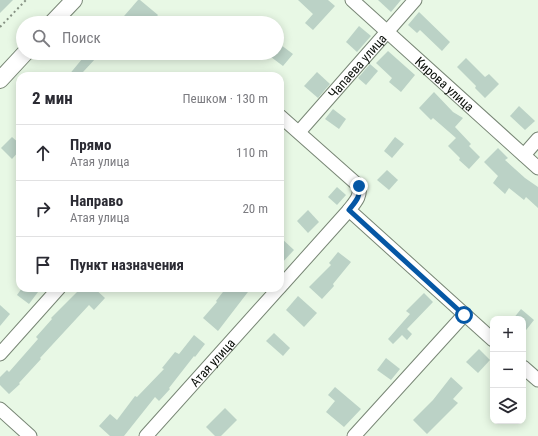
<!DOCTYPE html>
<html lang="ru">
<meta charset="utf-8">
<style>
:root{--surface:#fff;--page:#f7f7f7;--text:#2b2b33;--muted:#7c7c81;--line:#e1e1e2}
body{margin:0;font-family:"Roboto Condensed",sans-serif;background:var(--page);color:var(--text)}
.controls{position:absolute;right:12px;bottom:12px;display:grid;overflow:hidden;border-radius:8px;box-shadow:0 2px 10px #0003}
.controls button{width:36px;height:36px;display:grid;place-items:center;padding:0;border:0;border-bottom:1px solid var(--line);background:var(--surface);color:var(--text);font:20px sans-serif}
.stop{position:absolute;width:12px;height:12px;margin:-9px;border:3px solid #0557a5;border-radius:50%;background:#fff}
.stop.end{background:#0557a5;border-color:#fff;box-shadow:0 1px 4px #0008}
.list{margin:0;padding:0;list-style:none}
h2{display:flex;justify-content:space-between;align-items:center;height:52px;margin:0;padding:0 16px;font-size:17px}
h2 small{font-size:13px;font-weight:400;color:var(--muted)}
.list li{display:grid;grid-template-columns:26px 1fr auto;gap:12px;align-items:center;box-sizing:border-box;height:56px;padding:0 16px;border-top:1px solid var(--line)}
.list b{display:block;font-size:15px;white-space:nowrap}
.list p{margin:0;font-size:13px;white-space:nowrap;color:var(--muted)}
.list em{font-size:13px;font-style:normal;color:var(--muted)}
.icon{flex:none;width:22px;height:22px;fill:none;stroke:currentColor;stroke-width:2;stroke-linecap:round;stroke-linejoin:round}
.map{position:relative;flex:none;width:538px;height:436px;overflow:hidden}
.search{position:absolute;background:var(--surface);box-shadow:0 2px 10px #0003;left:16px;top:16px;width:268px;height:44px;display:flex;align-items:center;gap:10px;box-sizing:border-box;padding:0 14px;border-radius:22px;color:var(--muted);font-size:15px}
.panel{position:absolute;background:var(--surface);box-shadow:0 2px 10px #0003;left:16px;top:72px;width:268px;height:220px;border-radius:12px}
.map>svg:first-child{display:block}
</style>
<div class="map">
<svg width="538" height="436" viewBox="0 0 538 436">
<rect width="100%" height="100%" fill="#e8f8e5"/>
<g fill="#bbd2c6">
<polygon points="0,0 13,0 0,13"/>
<polygon points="138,0 140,0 158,15 151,23 118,23"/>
<polygon points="298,0 328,0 335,6 313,30 305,23 313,14"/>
<polygon points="378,0 401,0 391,12"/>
<polygon points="419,12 450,42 442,51 420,30 417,33 408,25"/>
<polygon points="359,26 371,36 357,52 346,42"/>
<polygon points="281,45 293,54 283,66 271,57 274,53 277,53 277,50"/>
<polygon points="388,51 415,75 401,92 389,82 392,78 376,63"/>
<polygon points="87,53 90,53 96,58 83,72 88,76 68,76"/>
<polygon points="466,58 485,77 489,74 499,84 485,98 475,88 476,86 457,67"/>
<polygon points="370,64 378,71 366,85 358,78"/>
<polygon points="317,72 330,84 318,98 304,86"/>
<polygon points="434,92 453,112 463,118 455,127 471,144 469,146 480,157 469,169 459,160 460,158 448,146 456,138 433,118 431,120 419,108"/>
<polygon points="519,106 535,121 525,130 510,116"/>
<polygon points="333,109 346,119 339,129 325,119"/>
<polygon points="12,137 20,144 20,150 12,159 1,148"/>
<polygon points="395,137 404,144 392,158 384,151"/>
<polygon points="498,148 508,158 505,160 525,178 538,187 538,208 526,197 524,200 509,188 505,194 493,183 498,176 484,162"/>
<polygon points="387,170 398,180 389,190 377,180"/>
<polygon points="337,187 346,195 337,205 328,197"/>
<polygon points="308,210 319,222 308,233 297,221"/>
<polygon points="280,237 294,250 280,265"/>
<polygon points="338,252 351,262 333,284 334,286 322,299 309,287 331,265 329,263"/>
<polygon points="22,288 33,288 38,292 29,304 17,295"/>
<polygon points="81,288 94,288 105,298 94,310 89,305 40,358 41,359 19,383 20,384 9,394 0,385 0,377 7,370 9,372 38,339 36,337 52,319 51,318"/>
<polygon points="226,288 251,288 218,331 203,318 217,302 216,301"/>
<polygon points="424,293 433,302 407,329 412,334 407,340 402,335 393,344 388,339 410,314 406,311"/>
<polygon points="298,296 317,313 304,327 286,310"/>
<polygon points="0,305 10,314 0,326"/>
<polygon points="521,309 534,320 523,334 523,319 513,319"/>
<polygon points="274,333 290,348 283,356 266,341"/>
<polygon points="194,335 205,344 195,357 194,356 169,388 170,389 159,401 155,397 124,436 110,436 99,426 110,414 117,420 135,396 137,397 164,369 162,368 175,352 179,354"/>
<polygon points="479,349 490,360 478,373 466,362"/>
<polygon points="386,358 400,369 391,380 377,370"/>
<polygon points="451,377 463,388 453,399 458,403 427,434 413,420 433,400"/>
<polygon points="335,387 361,409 344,427 326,412 335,401 328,395"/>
<polygon points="225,408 237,420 221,436 215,436 206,427"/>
</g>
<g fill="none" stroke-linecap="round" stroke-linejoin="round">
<defs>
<g id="minor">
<path id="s1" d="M 352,0 L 538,168"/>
<path d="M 280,116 L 359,186 C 361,197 355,202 349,210 L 493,340"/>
<path id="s2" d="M 299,132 L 415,0"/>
<polyline points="524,155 538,139"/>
<polyline points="280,287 349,210"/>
<polyline points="0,354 59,288"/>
<polyline points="523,367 538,380"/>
<polyline points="0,409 30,436"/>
<path id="s3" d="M 146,436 L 279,288"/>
<polyline points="354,436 464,315"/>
</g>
<g id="major">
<polyline points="52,23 74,0"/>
<polyline points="0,80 25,53"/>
</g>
</defs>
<use href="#minor" stroke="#788675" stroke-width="15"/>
<use href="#major" stroke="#788675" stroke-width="18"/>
<polyline stroke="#859183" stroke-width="2" stroke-dasharray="2 3" stroke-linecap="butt" points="0,27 26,0"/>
<use href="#minor" stroke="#fff" stroke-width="13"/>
<use href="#major" stroke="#fff" stroke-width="16"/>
</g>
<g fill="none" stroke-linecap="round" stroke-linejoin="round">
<path stroke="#0557a5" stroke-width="5" d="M 359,186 C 361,197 355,202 349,210 L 464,315"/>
</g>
<g text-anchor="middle" stroke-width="3" stroke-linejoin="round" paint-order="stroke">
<g font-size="13" fill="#090e08" stroke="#e8f8e5">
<text dy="5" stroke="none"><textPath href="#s2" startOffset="88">Чапаева улица</textPath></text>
<text dy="5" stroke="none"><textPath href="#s1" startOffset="125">Кирова улица</textPath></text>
<text dy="5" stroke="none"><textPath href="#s3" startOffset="99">Атая улица</textPath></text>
</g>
</g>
</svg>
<div class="controls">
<button>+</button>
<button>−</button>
<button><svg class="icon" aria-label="layers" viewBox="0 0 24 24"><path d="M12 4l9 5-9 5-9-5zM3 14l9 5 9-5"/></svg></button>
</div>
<div class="stop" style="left:464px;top:315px"></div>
<div class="stop end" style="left:359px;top:186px"></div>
<div class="search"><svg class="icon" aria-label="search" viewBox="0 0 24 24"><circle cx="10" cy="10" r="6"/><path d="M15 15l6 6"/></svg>Поиск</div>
<section class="panel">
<h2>2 мин<small>Пешком · 130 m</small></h2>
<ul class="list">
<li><svg class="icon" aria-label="ahead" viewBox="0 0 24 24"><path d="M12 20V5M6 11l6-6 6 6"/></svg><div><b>Прямо</b><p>Атая улица</p></div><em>110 m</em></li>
<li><svg class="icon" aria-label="right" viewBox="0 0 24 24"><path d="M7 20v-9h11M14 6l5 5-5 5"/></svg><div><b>Направо</b><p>Атая улица</p></div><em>20 m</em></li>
<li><svg class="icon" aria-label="arrive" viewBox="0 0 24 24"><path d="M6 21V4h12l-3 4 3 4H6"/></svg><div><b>Пункт назначения</b></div></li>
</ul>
</section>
</div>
